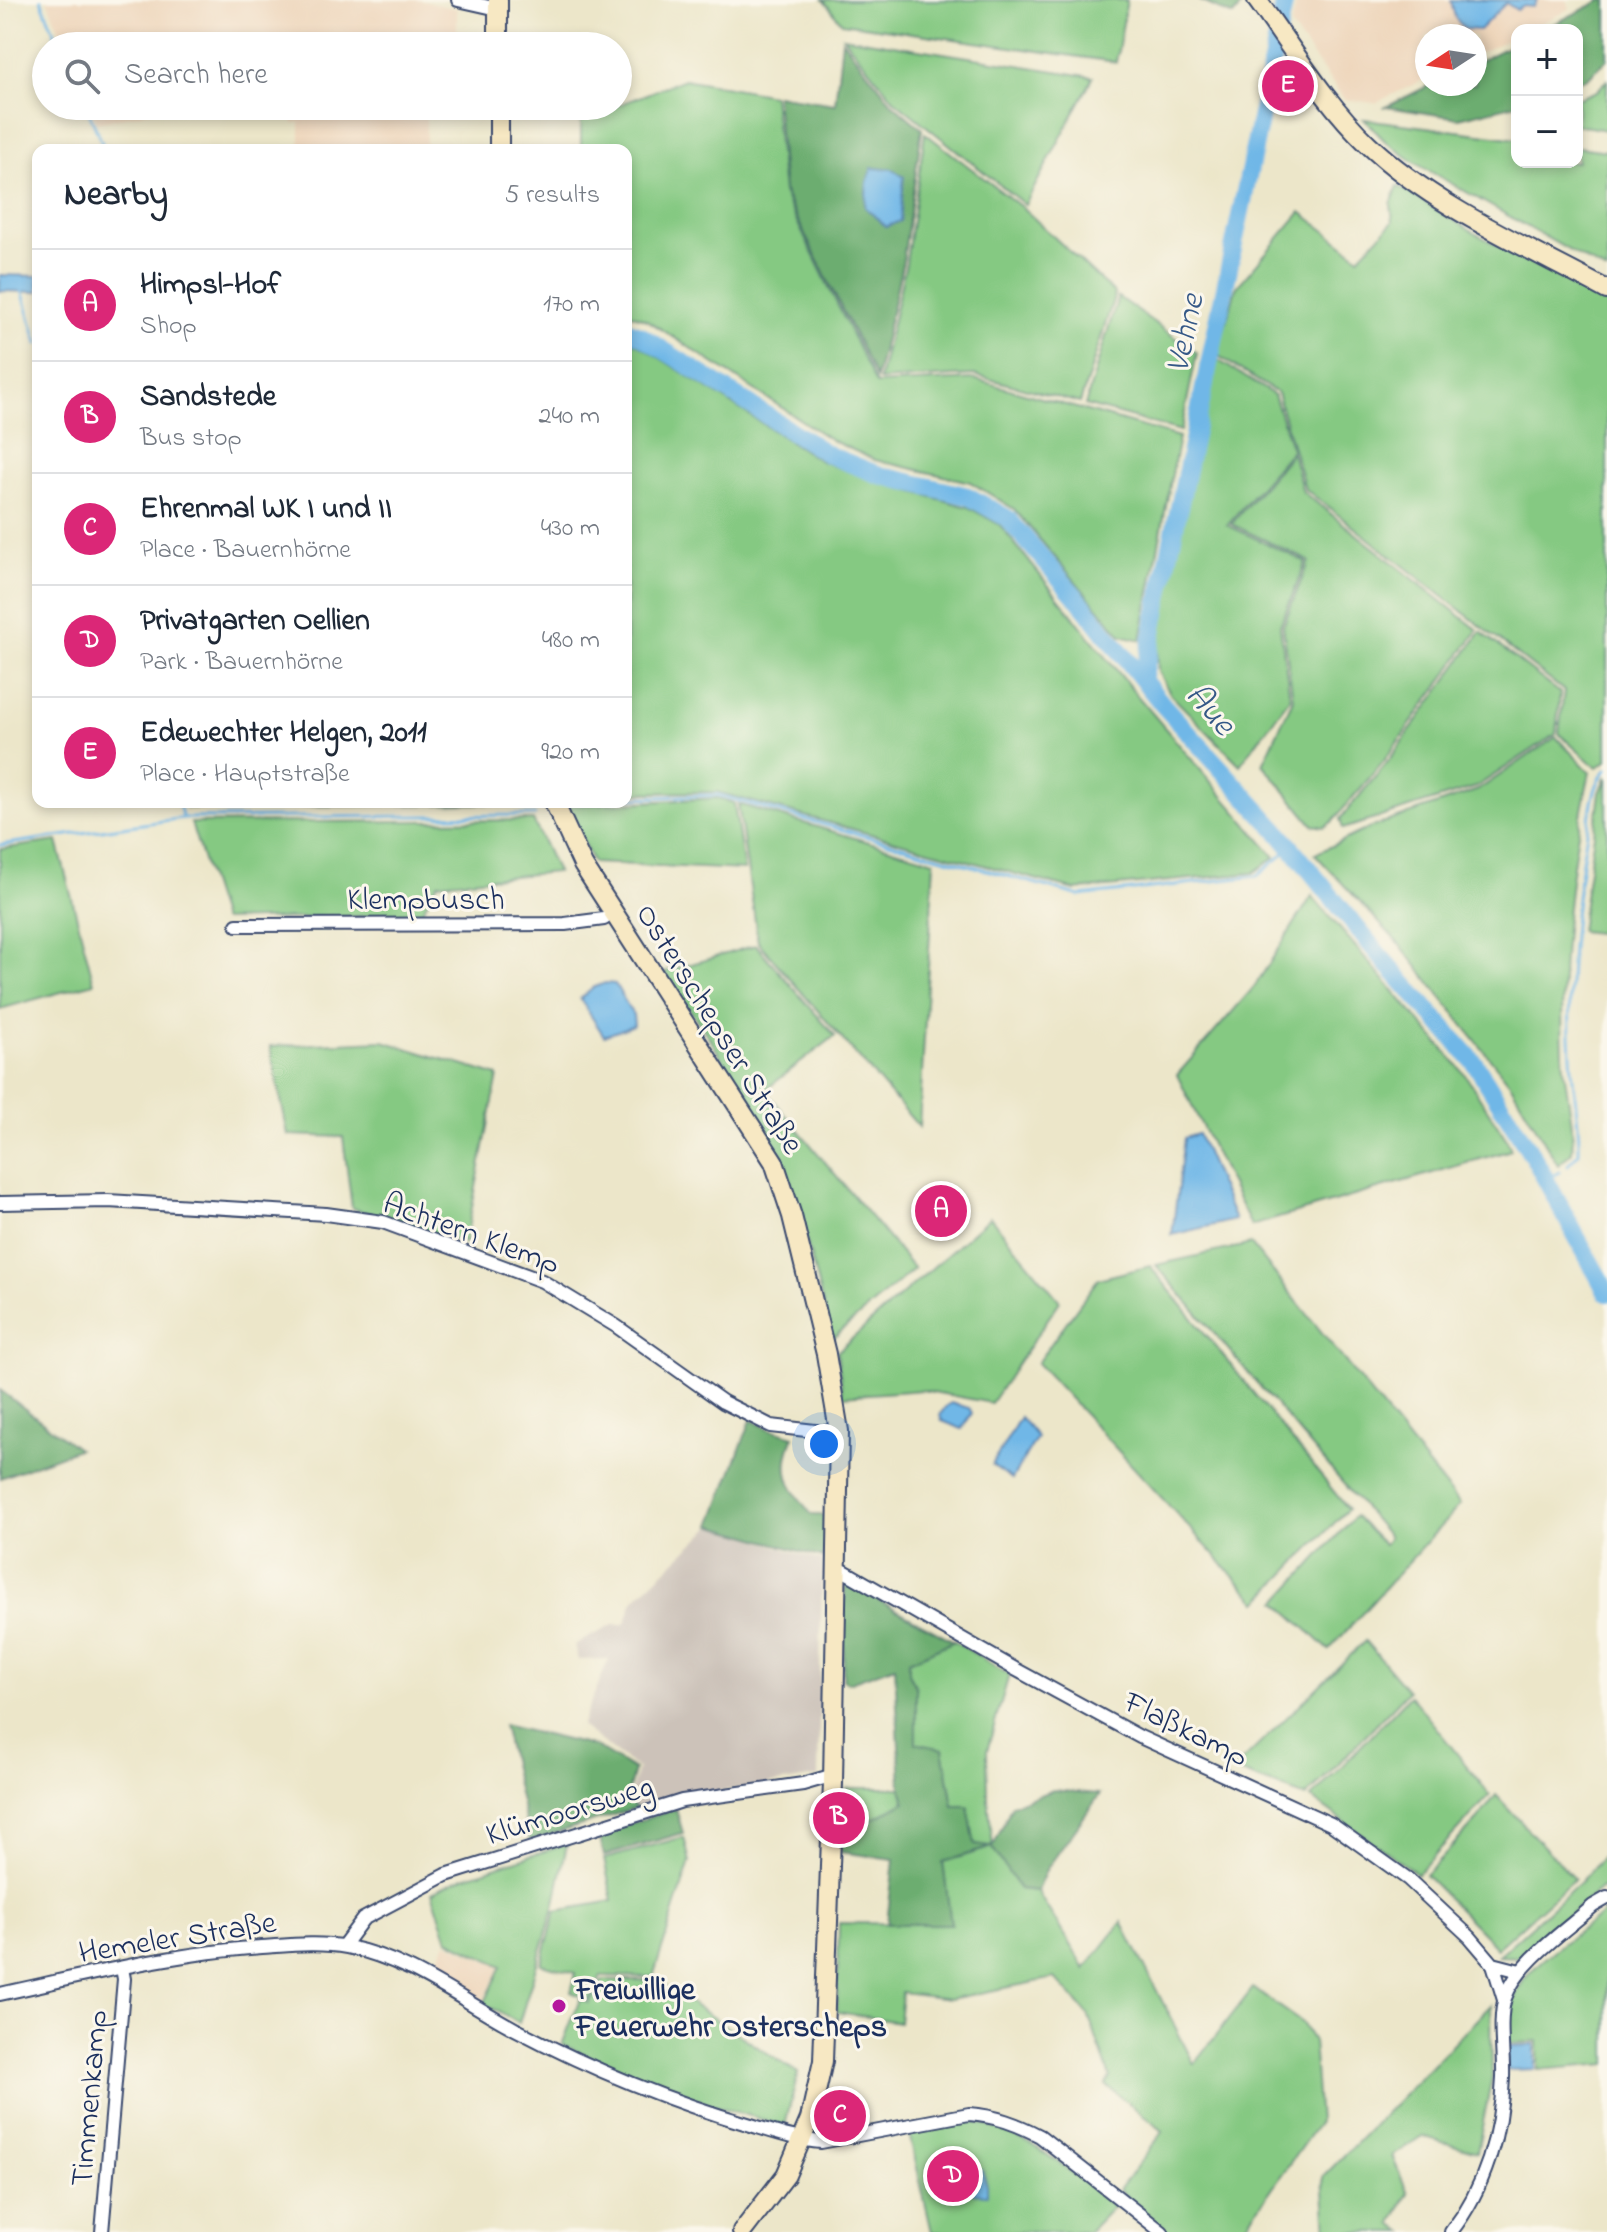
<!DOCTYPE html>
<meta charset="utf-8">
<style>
:root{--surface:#fff;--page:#f2f2f3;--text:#1f2937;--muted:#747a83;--line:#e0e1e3;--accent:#db2777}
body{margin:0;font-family:"Indie Flower",sans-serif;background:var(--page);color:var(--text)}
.controls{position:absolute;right:24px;top:24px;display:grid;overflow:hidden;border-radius:16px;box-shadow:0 4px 12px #0003}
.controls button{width:72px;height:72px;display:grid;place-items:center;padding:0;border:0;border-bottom:2px solid var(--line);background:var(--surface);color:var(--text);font:40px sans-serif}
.compass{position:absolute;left:1415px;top:24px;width:72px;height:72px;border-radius:50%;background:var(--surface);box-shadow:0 4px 12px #0003;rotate:258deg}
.you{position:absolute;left:824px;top:1444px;width:28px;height:28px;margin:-20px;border:6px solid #fff;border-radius:50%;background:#1a73e8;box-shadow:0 0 0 12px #1a73e833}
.badge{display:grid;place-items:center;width:52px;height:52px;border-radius:50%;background:var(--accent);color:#fff;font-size:26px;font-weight:700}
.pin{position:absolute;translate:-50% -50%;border:4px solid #fff;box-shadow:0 2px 8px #0006}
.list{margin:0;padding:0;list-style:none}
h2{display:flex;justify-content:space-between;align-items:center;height:104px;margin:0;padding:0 32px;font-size:34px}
h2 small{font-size:26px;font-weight:400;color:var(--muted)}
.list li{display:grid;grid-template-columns:52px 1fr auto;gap:24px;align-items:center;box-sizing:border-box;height:112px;padding:0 32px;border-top:2px solid var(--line)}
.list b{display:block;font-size:30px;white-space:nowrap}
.list p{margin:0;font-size:26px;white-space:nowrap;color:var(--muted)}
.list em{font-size:26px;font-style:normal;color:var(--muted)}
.icon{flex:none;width:44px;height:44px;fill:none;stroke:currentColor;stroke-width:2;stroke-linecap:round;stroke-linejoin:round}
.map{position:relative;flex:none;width:1607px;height:2232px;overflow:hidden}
.search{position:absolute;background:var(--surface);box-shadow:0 4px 12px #0003;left:32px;top:32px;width:600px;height:88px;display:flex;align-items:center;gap:20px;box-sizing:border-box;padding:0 28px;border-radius:44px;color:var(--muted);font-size:30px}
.panel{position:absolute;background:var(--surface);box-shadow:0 4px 12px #0003;left:32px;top:144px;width:600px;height:664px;border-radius:16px}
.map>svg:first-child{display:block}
</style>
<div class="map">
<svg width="1607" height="2232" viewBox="0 0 1607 2232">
<rect width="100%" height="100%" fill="#fbf7ec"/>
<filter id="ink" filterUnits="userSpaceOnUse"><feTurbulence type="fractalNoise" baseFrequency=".0125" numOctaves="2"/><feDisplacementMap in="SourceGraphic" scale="16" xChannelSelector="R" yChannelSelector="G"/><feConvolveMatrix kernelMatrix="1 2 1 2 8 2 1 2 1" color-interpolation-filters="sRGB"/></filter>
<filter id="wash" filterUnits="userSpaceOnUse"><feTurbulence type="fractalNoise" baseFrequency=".006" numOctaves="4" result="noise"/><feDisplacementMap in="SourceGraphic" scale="32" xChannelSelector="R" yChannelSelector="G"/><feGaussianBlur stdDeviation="1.8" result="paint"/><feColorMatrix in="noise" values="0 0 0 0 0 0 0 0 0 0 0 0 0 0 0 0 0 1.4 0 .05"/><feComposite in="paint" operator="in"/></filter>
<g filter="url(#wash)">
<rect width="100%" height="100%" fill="#ece6c9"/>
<g fill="#eed6bb">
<polygon points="47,0 419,0 457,9 457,46 66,46"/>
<polygon points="1297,0 1567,0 1570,9 1527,30 1517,30 1517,35 1475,55 1475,36 1427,36 1427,78 1375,103 1344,99 1291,26"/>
<polygon points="90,106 426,106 426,150 300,150 300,122 293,123 290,113 168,108 97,123"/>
<polygon points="446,1942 500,1967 482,2004 433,1971"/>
</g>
<polygon fill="#ccc2b9" points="712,1526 822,1561 818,1777 721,1791 637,1808 628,1800 638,1769 581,1726 609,1659 578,1660 574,1645 613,1625 625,1624 633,1601"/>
<g fill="#85c982" stroke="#507c70" stroke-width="2">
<polygon points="823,0 1127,0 1116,62 842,23"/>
<polygon points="843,37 1093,77 1025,205 895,101"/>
<polygon points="684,79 773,95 783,193 876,384 974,379 1179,437 1141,640 1121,635 1014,509 970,482 875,460 833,441 647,320 626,312 626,150 581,150 581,120"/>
<polygon points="1607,80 1607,130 1577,125 1577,99 1597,91"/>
<polygon points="1364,119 1517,139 1517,162 1577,162 1577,147 1607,151 1607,272 1417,164 1386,142"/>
<polygon points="925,133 1024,209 1115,294 1080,403 974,375 879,380 906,263"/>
<polygon points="1398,186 1476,234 1607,303 1607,760 1597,768 1559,734 1564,691 1305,489 1277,393 1217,355 1236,288 1301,212 1359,257 1393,222 1391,204"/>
<polygon points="1118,297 1197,353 1181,431 1085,405"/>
<polygon points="626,339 638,344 821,461 878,482 968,507 1000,525 1135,693 1275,857 1253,873 1075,890 717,792 626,793"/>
<polygon points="1216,359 1274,395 1292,450 1227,525 1306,562 1280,626 1290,698 1240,765 1171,695 1158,672 1157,643"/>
<polygon points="1292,453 1303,492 1478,630 1384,761 1332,822 1324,827 1313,825 1263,764 1293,699 1283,626 1309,561 1231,524"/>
<polygon points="1481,632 1560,693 1556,734 1476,787 1343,829 1340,819 1387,763"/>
<path d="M 1556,737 L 1590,772 C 1570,859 1559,964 1563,1054 C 1564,1086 1575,1119 1572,1152 L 1558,1165 L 1511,1085 L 1401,946 L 1315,854 L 1369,828 L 1478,790 Z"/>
<polygon points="1607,776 1607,934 1580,931 1600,793"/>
<polygon points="718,798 734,803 744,870 593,863 567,806"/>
<polygon points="185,802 531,802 531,803 187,808"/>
<polygon points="738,804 934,861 919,1127 758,942"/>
<polygon points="533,820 557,872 438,883 420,915 222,920 191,823"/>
<polygon points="57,841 94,983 0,1009 0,849"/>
<polygon points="1312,896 1464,1073 1507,1140 1511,1150 1251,1226 1177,1075 1255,986"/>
<polygon points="756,945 835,1036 765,1090 914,1269 832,1339 799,1212 771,1143 712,1042 664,972"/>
<polygon points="383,1041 498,1076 465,1243 352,1208 343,1137 288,1135 270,1046"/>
<polygon points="990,1217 1060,1301 991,1403 922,1390 843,1396 837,1352"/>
<polygon points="1251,1244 1460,1505 1329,1650 1277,1602 1355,1516 1384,1545 1389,1537 1156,1265"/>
<polygon points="1150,1266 1348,1509 1258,1602 1037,1363 1098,1279"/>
<polygon points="954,1641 1009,1675 987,1751 988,1799 993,1847 1019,1889 1037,1891 1085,1969 1122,1922 1194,2064 1253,1988 1302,2023 1313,2041 1319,2122 1241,2232 1168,2232 1119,2190 1163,2131 1106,2085 1110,2077 1088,2014 1055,1978 950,1999 902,1993 899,2022 837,2012 839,1923 950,1924 943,1862 990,1848 975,1845 953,1806 943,1749 916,1744 916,1687 909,1673 909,1661"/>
<polygon points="1365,1641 1408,1691 1306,1797 1233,1770"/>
<polygon points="1410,1695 1490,1795 1417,1874 1311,1798"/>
<polygon points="849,1788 901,1788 905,1802 840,1837 842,1791"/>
<polygon points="1496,1795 1574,1879 1497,1948 1425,1875 1478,1819"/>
<polygon points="684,1837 690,1862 653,1977 601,1976 589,2000 571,1992 576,1973 541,1964 556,1911 613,1901 604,1859"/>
<polygon points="567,1844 554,1908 519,2023 484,2004 502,1966 448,1940 432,1892 464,1877"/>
<polygon points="1607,1852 1607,1886 1600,1889 1520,1957 1498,1956 1580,1882"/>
<path d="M 1607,1911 L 1607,2064 L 1538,2070 L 1538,2042 L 1507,2043 C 1509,2022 1510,2001 1522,1983 C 1536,1960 1584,1928 1607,1911 Z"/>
<polygon points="603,1980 655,1980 798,2073 785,2126 712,2105 562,2045 580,1999 589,2003"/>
<polygon points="1491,2005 1492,2078 1477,2152 1422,2136 1392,2156 1408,2193 1392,2223 1404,2232 1327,2232 1323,2177"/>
<path d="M 970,2120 C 1034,2137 1063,2166 1114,2206 L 1089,2232 L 932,2232 L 908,2129 Z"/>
</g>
<g fill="#6cad70" stroke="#446e67" stroke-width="2">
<polygon points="1199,0 1240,0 1243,4 1233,16"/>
<polygon points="1602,0 1607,0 1607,59 1588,78 1577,82 1577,30 1542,30"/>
<polygon points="842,40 893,104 922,129 903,261 876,378 784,192 776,95 835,104"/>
<polygon points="1517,42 1517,104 1459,118 1386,107 1432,84 1475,84 1475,63"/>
<polygon points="0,1390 78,1449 0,1478"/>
<path d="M 751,1420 L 770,1429 L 794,1436 C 778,1472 789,1486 812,1515 L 828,1515 L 823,1558 L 711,1525 Z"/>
<polygon points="845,1582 954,1641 909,1661 909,1673 916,1687 916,1743 943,1749 953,1806 968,1806 975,1845 993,1847 1012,1805 1053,1790 1100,1794 1046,1870 1037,1891 1019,1889 992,1847 943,1862 951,1924 887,1924 894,1859 840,1852 840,1837 905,1802 901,1788 895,1666 848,1683 843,1680"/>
<polygon points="503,1725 596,1747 634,1770 626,1800 637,1808 530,1841"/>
<polygon points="676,1809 683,1833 604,1856 599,1833"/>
</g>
<g fill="#70b7e7" stroke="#4673a2" stroke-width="2">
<polygon points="1451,0 1537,0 1533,7 1524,6 1517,10 1506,3 1479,30 1465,29 1455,18"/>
<polygon points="872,168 892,169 904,177 900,221 886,227 865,207 867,182"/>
<polygon points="0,275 38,276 38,292 0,291"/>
<polygon points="605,983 615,984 633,1015 634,1025 604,1036 580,999 592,988"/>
<polygon points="1198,1134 1235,1220 1172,1235 1184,1138"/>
<polygon points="951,1403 969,1408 972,1413 962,1429 942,1421 940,1415 946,1406"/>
<polygon points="1020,1417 1037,1437 1012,1479 992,1465"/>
<polygon points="1535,2045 1535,2069 1507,2070 1507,2046"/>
<polygon points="973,2167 982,2171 987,2185 987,2195 973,2194 965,2169"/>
</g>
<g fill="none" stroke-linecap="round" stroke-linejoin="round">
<g stroke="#70b7e7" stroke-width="3">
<polyline points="41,0 60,46"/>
<polyline points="86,106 105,150"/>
<polyline points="22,290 38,344"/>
<polyline points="626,798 718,795 1080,896 1257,876 1292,847"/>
<polyline points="183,818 535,815"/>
<polyline points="0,845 183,818 178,802"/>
<path d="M 1568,1165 L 1579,1153 C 1580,1121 1573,1089 1571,1056 C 1566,982 1574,905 1587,832 C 1591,811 1592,785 1607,769"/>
<polyline points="1546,1180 1559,1172"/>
</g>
<g stroke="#70b7e7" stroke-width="18">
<polyline points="626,330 640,335 829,455 879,475 968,496 1007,518 1082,604 1163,705 1281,835 1379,955 1474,1062 1534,1158 1607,1293"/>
<polyline points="1143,680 1285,0"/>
</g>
</g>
</g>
<g filter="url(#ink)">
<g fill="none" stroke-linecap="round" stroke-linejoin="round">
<defs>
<g id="minor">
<polyline points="458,0 498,9"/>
<polyline points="237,925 565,924 604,919 613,912"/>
<polyline points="0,1203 108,1201 326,1214 383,1222 542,1281 616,1326 723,1402 771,1426 824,1432 839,1431"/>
<polyline points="837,1570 844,1571 1015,1669 1140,1737 1331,1824 1408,1879 1470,1937 1493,1964 1520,1971"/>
<polyline points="343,1946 363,1919 446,1875 682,1801 803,1784 834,1775"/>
<polyline points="1493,1964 1504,2000"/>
<path d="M 0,1994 C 87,1975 174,1953 262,1947 C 291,1945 319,1942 347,1947 C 412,1960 459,1999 515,2029 C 589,2068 671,2102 751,2125 C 774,2132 797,2140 821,2142 L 969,2114 C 996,2116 1017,2124 1040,2136 L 1162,2232"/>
<polyline points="102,2232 124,1979 122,1968"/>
<path d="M 1451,2232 C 1485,2188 1501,2133 1503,2078 C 1504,2055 1498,2020 1505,1998 C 1518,1962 1565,1931 1593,1906 L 1607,1898"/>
</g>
<g id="secondary">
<polyline points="498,0 498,46"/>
<path d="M 1257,0 C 1293,49 1324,102 1368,144 C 1434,207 1528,247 1607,290"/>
<polyline points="499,106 499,150"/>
<polyline points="554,802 583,865 774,1162 792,1216 826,1354 839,1431 833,1782 823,2061 810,2119 786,2175 742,2232"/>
</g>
</defs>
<use href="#minor" stroke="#3a4a6e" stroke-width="16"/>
<use href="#secondary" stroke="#3a4a6e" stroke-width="22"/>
<use href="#minor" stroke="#fff" stroke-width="12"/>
<use href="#secondary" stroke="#f7e8c3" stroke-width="18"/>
</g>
</g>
<circle fill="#b5179e" stroke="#fbf7ec" stroke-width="3" cx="559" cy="2006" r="8"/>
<g text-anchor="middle" stroke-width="6" stroke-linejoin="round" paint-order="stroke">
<g font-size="32" fill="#1b2f5e" stroke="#fbf7ec">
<text x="426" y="909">Klempbusch</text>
<text transform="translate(721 1028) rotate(58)" y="11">Osterschepser Straße</text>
<text transform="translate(472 1232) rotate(20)" y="11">Achtern Klemp</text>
<text transform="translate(1187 1728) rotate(26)" y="11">Flaßkamp</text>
<text transform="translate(569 1809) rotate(-17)" y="11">Klümoorsweg</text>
<text transform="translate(177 1936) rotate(-9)" y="11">Hemeler Straße</text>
<text transform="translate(88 2098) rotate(-85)" y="11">Timmenkamp</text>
</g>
<g font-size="32" font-weight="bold" fill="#1b2f5e" stroke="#fbf7ec" text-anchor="start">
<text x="575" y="1999">Freiwillige<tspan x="575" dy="37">Feuerwehr Osterscheps</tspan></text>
</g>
<g font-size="34" font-style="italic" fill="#355887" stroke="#fbf7ec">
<text transform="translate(1183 333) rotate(-78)" y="12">Vehne</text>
<text transform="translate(1212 708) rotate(49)" y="12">Aue</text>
</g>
</g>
</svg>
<div class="controls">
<button>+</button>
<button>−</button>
</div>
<svg class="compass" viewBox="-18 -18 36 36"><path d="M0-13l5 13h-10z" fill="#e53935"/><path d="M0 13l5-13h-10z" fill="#747a83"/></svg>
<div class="you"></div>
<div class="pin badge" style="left:941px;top:1211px">A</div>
<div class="pin badge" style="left:839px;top:1818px">B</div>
<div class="pin badge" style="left:840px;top:2116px">C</div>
<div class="pin badge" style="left:953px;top:2176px">D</div>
<div class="pin badge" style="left:1288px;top:86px">E</div>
<div class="search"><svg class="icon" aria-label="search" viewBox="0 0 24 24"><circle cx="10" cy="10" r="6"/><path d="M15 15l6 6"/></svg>Search here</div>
<section class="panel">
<h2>Nearby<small>5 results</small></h2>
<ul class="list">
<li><span class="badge">A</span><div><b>Himpsl-Hof</b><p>Shop</p></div><em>170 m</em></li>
<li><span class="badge">B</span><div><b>Sandstede</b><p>Bus stop</p></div><em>240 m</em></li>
<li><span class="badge">C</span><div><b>Ehrenmal WK I und II</b><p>Place · Bauernhörne</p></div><em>430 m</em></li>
<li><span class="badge">D</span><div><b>Privatgarten Oellien</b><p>Park · Bauernhörne</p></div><em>480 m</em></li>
<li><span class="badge">E</span><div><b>Edewechter Helgen, 2011</b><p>Place · Hauptstraße</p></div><em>920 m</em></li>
</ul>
</section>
</div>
